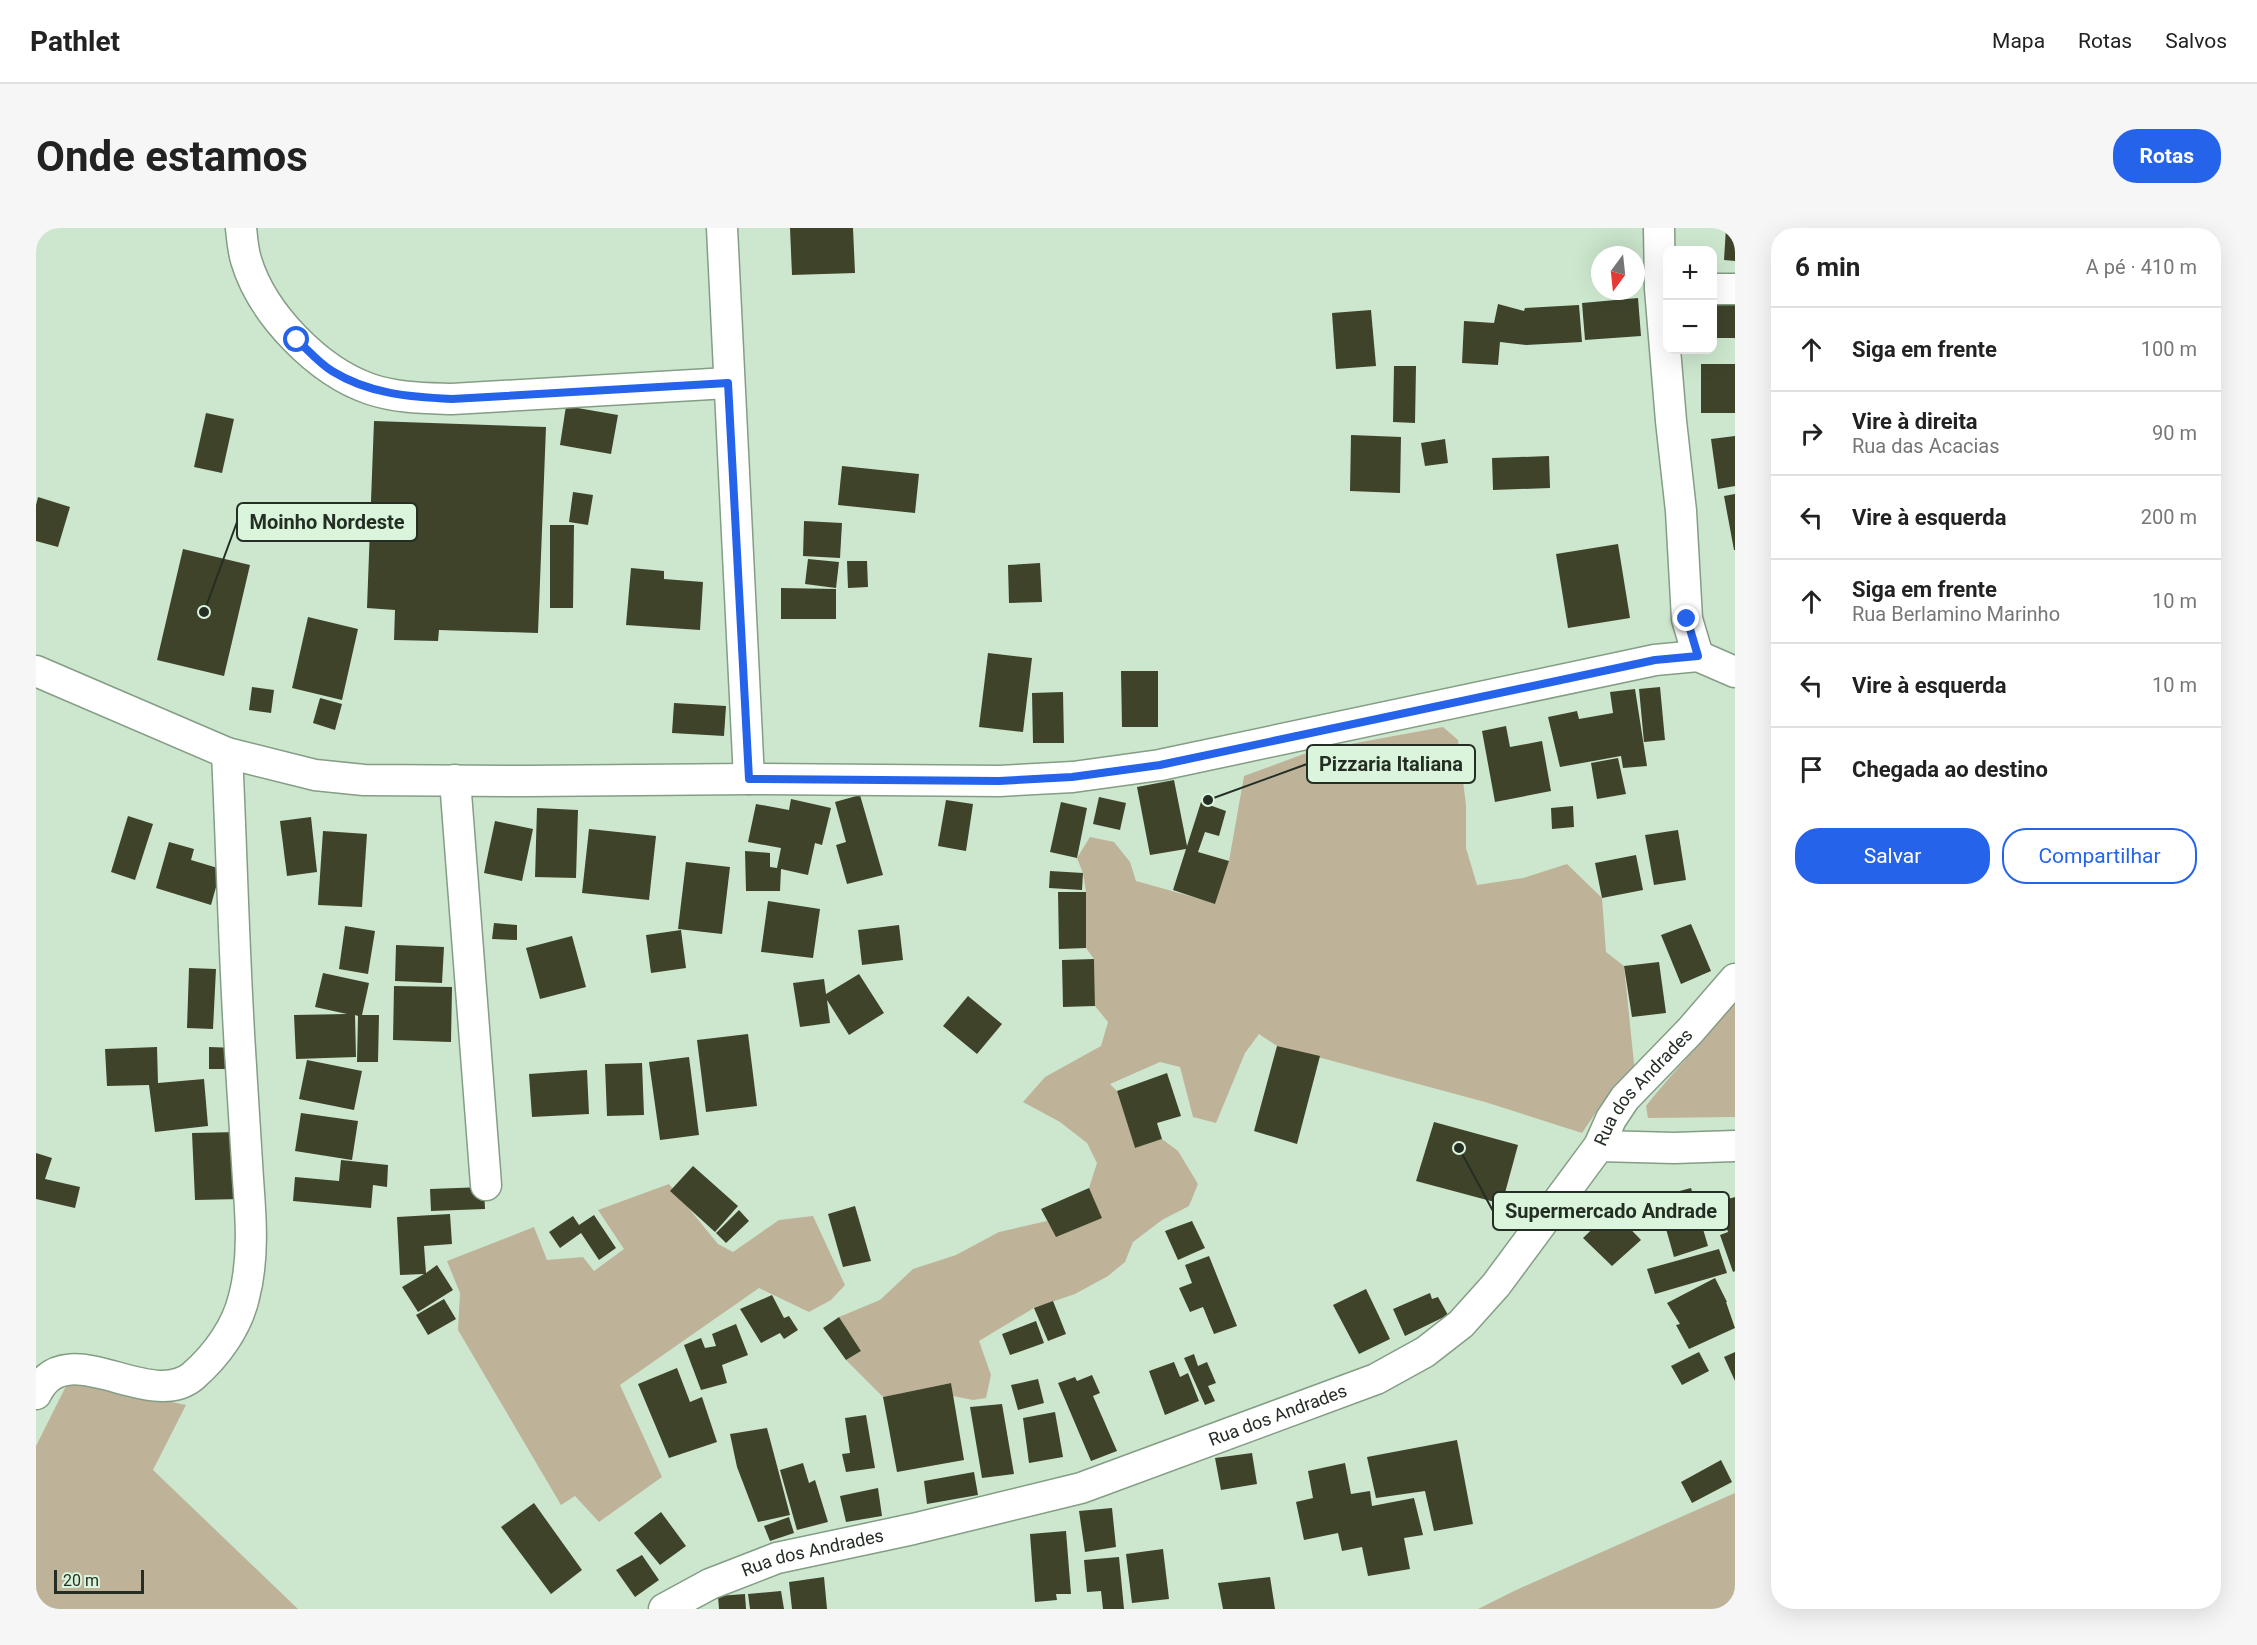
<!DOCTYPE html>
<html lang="pt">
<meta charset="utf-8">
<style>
:root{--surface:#fff;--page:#f6f6f6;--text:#222;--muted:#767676;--line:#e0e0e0;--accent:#2563eb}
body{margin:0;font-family:Roboto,sans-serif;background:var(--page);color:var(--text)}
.controls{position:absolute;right:18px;top:18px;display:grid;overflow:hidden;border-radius:12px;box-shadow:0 6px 24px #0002}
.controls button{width:54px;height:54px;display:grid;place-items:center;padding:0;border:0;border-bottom:2px solid var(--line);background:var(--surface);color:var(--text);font:30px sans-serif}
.compass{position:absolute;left:1555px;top:18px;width:54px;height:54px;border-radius:50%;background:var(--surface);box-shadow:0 6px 24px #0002;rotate:195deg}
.scale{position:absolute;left:18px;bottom:15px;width:90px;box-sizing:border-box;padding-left:6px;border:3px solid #242e25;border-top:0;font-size:16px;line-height:21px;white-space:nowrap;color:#242e25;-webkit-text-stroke:4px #daf5db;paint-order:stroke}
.stop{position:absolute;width:18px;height:18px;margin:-14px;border:4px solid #2563eb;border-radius:50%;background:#fff}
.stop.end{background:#2563eb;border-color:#fff;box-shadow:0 2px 6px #0008}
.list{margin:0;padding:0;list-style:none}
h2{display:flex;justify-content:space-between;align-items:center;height:78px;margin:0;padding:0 24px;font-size:26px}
h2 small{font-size:20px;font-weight:400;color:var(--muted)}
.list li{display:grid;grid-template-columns:39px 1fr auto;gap:18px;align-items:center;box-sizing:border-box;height:84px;padding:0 24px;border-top:2px solid var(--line)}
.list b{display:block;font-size:22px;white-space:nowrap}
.list p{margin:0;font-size:20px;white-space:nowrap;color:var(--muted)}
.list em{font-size:20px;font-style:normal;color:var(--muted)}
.actions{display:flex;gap:12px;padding:18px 24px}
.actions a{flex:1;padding:14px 0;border:2px solid var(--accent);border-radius:24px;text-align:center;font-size:21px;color:var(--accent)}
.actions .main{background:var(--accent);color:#fff}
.icon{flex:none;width:33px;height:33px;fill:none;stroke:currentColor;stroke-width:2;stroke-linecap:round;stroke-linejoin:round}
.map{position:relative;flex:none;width:1699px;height:1381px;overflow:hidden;border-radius:24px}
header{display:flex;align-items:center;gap:36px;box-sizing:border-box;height:84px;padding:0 30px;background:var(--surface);border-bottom:2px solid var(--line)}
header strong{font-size:28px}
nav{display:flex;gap:33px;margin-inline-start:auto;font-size:21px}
.intro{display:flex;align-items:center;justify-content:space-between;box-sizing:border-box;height:144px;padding:0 36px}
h1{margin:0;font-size:42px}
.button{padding:15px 27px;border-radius:24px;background:var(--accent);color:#fff;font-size:21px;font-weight:700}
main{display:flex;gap:36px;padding:0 36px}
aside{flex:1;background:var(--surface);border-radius:24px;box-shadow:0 6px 24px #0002}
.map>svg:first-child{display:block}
</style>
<header>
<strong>Pathlet</strong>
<nav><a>Mapa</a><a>Rotas</a><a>Salvos</a></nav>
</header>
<div class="intro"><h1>Onde estamos</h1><a class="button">Rotas</a></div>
<main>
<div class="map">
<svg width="1699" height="1381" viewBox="0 0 1699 1381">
<rect width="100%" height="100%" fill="#cde7ce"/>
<g fill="#beb399">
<polygon points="1407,499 1422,512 1430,577 1430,620 1441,657 1487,650 1531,636 1566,670 1570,724 1588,738 1599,845 1567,874 1546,905 1449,874 1241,818 1223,806 1209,825 1180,895 1157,889 1144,839 1124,834 1074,856 1081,863 1099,920 1126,911 1142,923 1162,956 1153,978 1126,992 1097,1014 1089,1034 1072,1048 1039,1066 998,1080 943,1113 955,1147 950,1170 937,1172 917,1168 915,1155 847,1169 810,1132 825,1123 803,1089 844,1072 877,1041 920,1027 963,1004 1011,993 1020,1008 1053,960 1061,935 1051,915 1024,894 987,874 1009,849 1065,818 1072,794 1059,778 1058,731 1050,720 1050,664 1047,645 1041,630 1054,609 1078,614 1094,634 1100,653 1179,675 1193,633 1208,548 1276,523"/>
<path d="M 1699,770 L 1699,889 L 1612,890 L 1610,878 C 1639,841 1673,808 1699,770 Z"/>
<polygon points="633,956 682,1016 697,1024 743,992 777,988 809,1057 795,1072 773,1084 723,1060 584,1157 626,1249 563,1294 539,1268 525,1277 422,1102 424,1065 411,1033 498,999 511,1032 547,1029 558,1043 588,1021 562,982"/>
<polygon points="33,1152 150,1177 117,1242 262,1381 0,1381 0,1218"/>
<polygon points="1699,1265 1699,1381 1442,1381 1480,1362"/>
</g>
<g fill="#3f432a">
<polygon points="754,0 817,0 819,45 756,47"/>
<polygon points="1690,0 1699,0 1699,33 1688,32"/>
<polygon points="1602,70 1605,108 1549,112 1546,75"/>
<rect x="1677" y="72" width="22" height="38"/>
<polygon points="1462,76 1488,83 1489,80 1543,77 1546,114 1490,117 1464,114 1462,137 1426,135 1428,93 1458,95"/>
<polygon points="1335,82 1340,138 1300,141 1296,85"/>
<rect x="1665" y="136" width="34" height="49"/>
<polygon points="1358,138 1380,138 1379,195 1357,194"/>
<polygon points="530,178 582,187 575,226 524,217"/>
<polygon points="170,185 198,191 186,245 158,239"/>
<polygon points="338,193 510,199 502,405 403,402 402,413 358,412 359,382 331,380"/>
<polygon points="1315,207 1365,209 1364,265 1314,263"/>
<polygon points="1699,208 1699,258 1682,261 1675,211"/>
<polygon points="1409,211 1412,235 1389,238 1385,215"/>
<polygon points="1513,228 1514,260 1457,262 1456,230"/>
<polygon points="806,238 883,246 879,285 802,277"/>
<polygon points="537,264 557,267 552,297 533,294"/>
<polygon points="1699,266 1699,322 1698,322 1688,268"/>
<polygon points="2,269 34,279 22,319 0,313 0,277"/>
<polygon points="768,293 806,295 804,330 767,328"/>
<polygon points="514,297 538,297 537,380 514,380"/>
<polygon points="1582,316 1594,390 1532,400 1520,326"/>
<polygon points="147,321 214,337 188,448 121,432"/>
<polygon points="772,331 803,334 800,360 769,356"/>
<polygon points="811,333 831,333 832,359 812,360"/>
<polygon points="1004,335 1006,374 973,375 972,337"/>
<polygon points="595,340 628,343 628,351 667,354 664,402 590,397"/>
<polygon points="745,360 800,361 800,391 745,391"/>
<polygon points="272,389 322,401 306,472 256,460"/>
<polygon points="952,425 996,430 987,504 943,499"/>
<polygon points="1085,443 1122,443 1122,499 1086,499"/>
<polygon points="216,459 238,462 235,485 213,482"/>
<polygon points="1624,459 1629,512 1608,514 1603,461"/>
<polygon points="1599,461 1611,538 1587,540 1585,528 1524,539 1512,489 1541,483 1543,491 1577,485 1574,464"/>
<polygon points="1027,464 1028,515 997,515 996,465"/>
<polygon points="284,470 306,476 299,502 277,495"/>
<polygon points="638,475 690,478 688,508 636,505"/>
<polygon points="1470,498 1474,519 1506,513 1515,563 1459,574 1446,503"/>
<polygon points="1582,530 1590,566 1561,571 1555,535"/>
<polygon points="1138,552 1151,618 1165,574 1190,583 1183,608 1169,604 1162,624 1193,633 1179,676 1137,662 1150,621 1114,627 1101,559"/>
<polygon points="824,567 847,647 811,656 800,617 810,614 799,574"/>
<polygon points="1063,569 1090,575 1084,602 1057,596"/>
<polygon points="755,571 795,580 786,617 779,615 772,647 745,641 744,663 710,663 709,623 734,625 734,639 741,640 745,620 712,614 720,576 753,582"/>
<polygon points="910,572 937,576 930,623 902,618"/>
<polygon points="1025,574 1051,580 1041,630 1014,624"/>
<polygon points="1537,578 1538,599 1516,601 1515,580"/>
<polygon points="501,580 542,582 540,650 499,649"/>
<polygon points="92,588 117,596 99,652 75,644"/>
<polygon points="275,589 281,644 251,648 244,593"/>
<polygon points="459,593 497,601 486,653 448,645"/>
<polygon points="553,601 620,608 613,672 546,665"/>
<polygon points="1642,602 1650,652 1618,657 1609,607"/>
<polygon points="287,603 331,606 326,679 282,677"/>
<polygon points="133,614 158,621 155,632 185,641 175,677 120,660"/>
<polygon points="1600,627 1607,662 1566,670 1559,635"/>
<polygon points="650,634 694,639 686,706 642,701"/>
<polygon points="1014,643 1047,645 1046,662 1013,660"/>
<polygon points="1022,664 1050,664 1050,720 1023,721"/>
<polygon points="732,673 784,681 777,730 725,724"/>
<polygon points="458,695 481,697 481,712 456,711"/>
<polygon points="1655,696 1675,743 1645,756 1625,707"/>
<polygon points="863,697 867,732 826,737 822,702"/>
<polygon points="309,698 339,703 332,746 303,741"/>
<polygon points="645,702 650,740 615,745 610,707"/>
<polygon points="536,708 550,759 504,771 490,720"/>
<polygon points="360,717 408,719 406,755 359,753"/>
<polygon points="1058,731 1059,778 1027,779 1026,732"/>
<polygon points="1623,734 1630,785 1596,789 1588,738"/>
<polygon points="153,740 180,741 177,801 151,800"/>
<polygon points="287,745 333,755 326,787 343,787 342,834 321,834 322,788 319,787 320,829 260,831 258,787 311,786 279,779"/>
<polygon points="823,746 848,785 813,807 791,772 794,795 764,799 757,755 788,751 790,766"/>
<polygon points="358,758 416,759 415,814 357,812"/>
<polygon points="932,768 966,796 941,826 907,798"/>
<polygon points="712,806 721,878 670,884 661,812"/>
<polygon points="1241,818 1284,828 1261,916 1218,903"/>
<polygon points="121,819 122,855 168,851 172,898 119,904 113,857 71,858 69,821"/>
<polygon points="173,819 201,820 201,841 173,841"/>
<polygon points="653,829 663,907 624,912 613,834"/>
<polygon points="271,832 326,843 318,882 263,871"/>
<polygon points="606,835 608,887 571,888 569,836"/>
<polygon points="551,842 553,886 496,889 493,846"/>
<polygon points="1131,845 1145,888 1121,895 1126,911 1099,920 1081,863"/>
<polygon points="265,885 322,893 316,932 259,923"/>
<polygon points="1398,894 1482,917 1466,976 1380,953"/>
<polygon points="202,904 205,971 159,972 156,905"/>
<polygon points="0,925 16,930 9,951 44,959 39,980 0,971"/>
<polygon points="305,932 352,937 351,959 337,957 335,980 257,973 259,949 303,953"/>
<polygon points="657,938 702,978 679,1004 634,963"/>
<polygon points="448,959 449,981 395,983 394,961"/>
<polygon points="1053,960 1066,990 1020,1009 1005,981"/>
<polygon points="1655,960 1672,1018 1638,1029 1621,969"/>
<polygon points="1699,969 1699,1043 1697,1044 1684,1007 1692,1004 1682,974"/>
<polygon points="819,978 835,1033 807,1039 792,986"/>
<polygon points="703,982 713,993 690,1015 680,1005"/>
<polygon points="1576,982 1605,1012 1576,1038 1547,1010"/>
<polygon points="414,986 416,1016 388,1018 390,1045 401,1037 417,1062 382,1084 366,1059 388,1046 364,1047 361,989"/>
<polygon points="558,987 580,1020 563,1032 545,1005 524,1020 513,1004 537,988 543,997"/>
<polygon points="1156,993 1169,1020 1142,1032 1129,1003"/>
<polygon points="1683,1021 1691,1045 1619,1066 1611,1041"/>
<polygon points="1173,1028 1201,1098 1178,1106 1167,1079 1154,1084 1143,1060 1156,1055 1149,1037"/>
<polygon points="1679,1050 1691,1074 1690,1074 1699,1100 1653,1121 1640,1097 1644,1096 1631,1075"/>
<polygon points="1330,1061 1354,1111 1323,1126 1297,1077"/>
<polygon points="1394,1065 1396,1071 1402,1069 1412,1087 1369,1108 1357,1081"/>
<polygon points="736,1067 748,1090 753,1088 762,1102 748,1111 744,1105 725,1115 704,1081"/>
<polygon points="408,1071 420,1091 392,1107 380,1087"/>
<polygon points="1017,1073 1030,1106 1012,1113 998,1080"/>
<polygon points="803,1089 825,1123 810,1132 787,1100"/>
<polygon points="1000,1093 1008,1115 974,1127 966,1106"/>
<polygon points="700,1096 712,1127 686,1137 691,1155 665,1162 648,1117 665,1110 669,1120 680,1118 676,1106"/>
<polygon points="1663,1124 1673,1143 1646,1157 1635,1138"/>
<polygon points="1699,1124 1699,1153 1688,1129"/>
<polygon points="1158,1126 1162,1138 1171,1134 1180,1155 1172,1158 1179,1173 1169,1177 1148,1130"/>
<polygon points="1138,1134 1144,1149 1152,1145 1163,1173 1129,1187 1113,1143"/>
<polygon points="641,1140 654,1174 666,1169 681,1214 633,1230 602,1156"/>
<polygon points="1056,1147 1064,1165 1057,1168 1081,1223 1055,1233 1022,1155 1039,1149 1041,1153"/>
<polygon points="1002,1151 1008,1175 982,1182 975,1157"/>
<polygon points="915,1155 928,1232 861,1244 847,1169"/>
<polygon points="966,1176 978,1246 946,1250 934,1179"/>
<polygon points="1019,1184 1027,1229 993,1235 987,1190"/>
<polygon points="830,1187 839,1240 810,1244 806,1226 814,1225 809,1190"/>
<polygon points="731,1200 754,1287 722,1294 701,1239 694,1206"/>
<polygon points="1421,1212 1437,1296 1398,1303 1389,1263 1340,1270 1331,1229"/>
<polygon points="1216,1225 1221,1256 1185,1262 1179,1230"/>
<polygon points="1685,1232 1696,1254 1656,1275 1645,1254"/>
<polygon points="767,1235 773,1255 779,1252 792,1294 761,1302 744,1242"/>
<polygon points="1309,1235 1315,1266 1334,1263 1336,1278 1378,1270 1387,1307 1368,1310 1374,1341 1332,1348 1326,1319 1306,1323 1302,1305 1268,1312 1260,1274 1277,1270 1272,1243"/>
<polygon points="938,1244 942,1267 891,1276 888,1253"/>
<polygon points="842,1260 846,1288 810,1294 804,1268"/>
<polygon points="498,1275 546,1342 515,1366 465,1299"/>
<polygon points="1076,1280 1080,1319 1049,1324 1043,1283"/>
<polygon points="625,1284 650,1318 624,1337 598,1305"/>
<polygon points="753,1289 758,1305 734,1313 728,1298"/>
<polygon points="1030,1303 1035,1366 1020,1366 1021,1372 999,1374 994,1306"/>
<polygon points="1127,1321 1133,1371 1096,1375 1090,1326"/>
<polygon points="606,1327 623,1352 599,1369 580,1342"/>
<polygon points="1083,1329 1088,1381 1067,1381 1065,1363 1051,1364 1048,1332"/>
<polygon points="788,1349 791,1381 756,1381 753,1354"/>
<polygon points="1234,1349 1239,1381 1187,1381 1182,1355"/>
<polygon points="745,1363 748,1381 714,1381 712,1366"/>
<polygon points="709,1366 710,1381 683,1381 682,1368"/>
</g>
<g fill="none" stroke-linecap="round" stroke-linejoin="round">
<defs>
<g id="minor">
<path d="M 205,0 C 206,10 207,22 210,32 C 226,86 282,143 334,161 C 360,170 389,170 416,171 L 692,155"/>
<polyline points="686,0 713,551"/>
<polyline points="1623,0 1624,61 1635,193 1645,283 1651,391 1662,428"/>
<polyline points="1676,61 1699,61"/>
<polyline points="0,443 191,525 279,547 328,552 492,553 713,551 963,553 1037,549 1124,537 1619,432 1662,428 1699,444"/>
<polyline points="419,552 450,957"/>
<polyline points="1563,918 1638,920 1699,918"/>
<path d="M 0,1166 C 30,1103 113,1185 157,1148 C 181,1127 201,1099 208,1069 C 218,1031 215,990 212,951 C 210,914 207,876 205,838 C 198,734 196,630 191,525"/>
<path id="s1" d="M 628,1381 L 674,1356 L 741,1330 L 877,1301 L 1045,1260 L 1340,1151 L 1389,1124 L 1425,1096 L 1460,1057 L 1563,918 L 1575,891 L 1589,870 L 1654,803 L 1699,751"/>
</g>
</defs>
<use href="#minor" stroke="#849d85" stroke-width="33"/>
<use href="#minor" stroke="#fff" stroke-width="30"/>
</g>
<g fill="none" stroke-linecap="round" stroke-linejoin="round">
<path stroke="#2563eb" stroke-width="8" d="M 261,112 C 272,122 283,135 296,143 C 333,166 374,169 416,171 L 692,155 L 713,551 L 963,553 L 1036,549 L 1124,537 L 1619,432 L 1662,428 L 1651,391"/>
</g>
<g text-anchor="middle" stroke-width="6" stroke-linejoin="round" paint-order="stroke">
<g font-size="18" fill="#242e25" stroke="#daf5db">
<text dy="6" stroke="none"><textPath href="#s1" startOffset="1152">Rua dos Andrades</textPath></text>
<text dy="6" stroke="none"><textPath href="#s1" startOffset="646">Rua dos Andrades</textPath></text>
<text dy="6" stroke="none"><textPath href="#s1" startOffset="160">Rua dos Andrades</textPath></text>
</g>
</g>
<path fill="none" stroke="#242e25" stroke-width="2" d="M168 384L201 294M1172 572L1271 536M1423 920L1457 983"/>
<g fill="#242e25" stroke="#daf5db" stroke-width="2">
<circle cx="168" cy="384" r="6"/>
<circle cx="1172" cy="572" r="6"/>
<circle cx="1423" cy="920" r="6"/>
</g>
<g fill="#daf5db" stroke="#242e25" stroke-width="2">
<rect x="201" y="275" width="180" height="38" rx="6"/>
<rect x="1271" y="517" width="168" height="38" rx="6"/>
<rect x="1457" y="964" width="236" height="38" rx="6"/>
</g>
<g font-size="20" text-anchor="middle" font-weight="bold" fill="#242e25">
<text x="291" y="301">Moinho Nordeste</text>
<text x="1355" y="543">Pizzaria Italiana</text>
<text x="1575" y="990">Supermercado Andrade</text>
</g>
</svg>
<div class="controls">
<button>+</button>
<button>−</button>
</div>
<svg class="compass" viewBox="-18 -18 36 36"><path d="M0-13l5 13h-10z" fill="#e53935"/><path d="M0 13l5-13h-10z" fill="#767676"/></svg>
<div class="scale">20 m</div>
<div class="stop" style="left:261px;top:112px"></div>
<div class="stop end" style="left:1651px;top:391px"></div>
</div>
<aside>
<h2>6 min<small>A pé · 410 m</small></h2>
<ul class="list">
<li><svg class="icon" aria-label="ahead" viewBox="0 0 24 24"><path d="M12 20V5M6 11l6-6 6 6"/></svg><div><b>Siga em frente</b></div><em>100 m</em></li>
<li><svg class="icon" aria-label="right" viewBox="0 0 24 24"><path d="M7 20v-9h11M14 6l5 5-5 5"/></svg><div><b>Vire à direita</b><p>Rua das Acacias</p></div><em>90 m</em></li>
<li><svg class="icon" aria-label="left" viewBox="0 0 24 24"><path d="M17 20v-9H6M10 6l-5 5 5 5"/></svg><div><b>Vire à esquerda</b></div><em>200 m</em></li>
<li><svg class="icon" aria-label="ahead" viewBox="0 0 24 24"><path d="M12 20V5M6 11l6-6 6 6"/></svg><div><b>Siga em frente</b><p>Rua Berlamino Marinho</p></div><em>10 m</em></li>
<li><svg class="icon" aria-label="left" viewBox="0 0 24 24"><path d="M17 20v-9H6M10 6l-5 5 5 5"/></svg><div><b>Vire à esquerda</b></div><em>10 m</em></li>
<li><svg class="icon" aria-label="arrive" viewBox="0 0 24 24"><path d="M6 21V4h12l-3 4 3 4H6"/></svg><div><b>Chegada ao destino</b></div></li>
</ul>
<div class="actions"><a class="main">Salvar</a><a>Compartilhar</a></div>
</aside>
</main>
